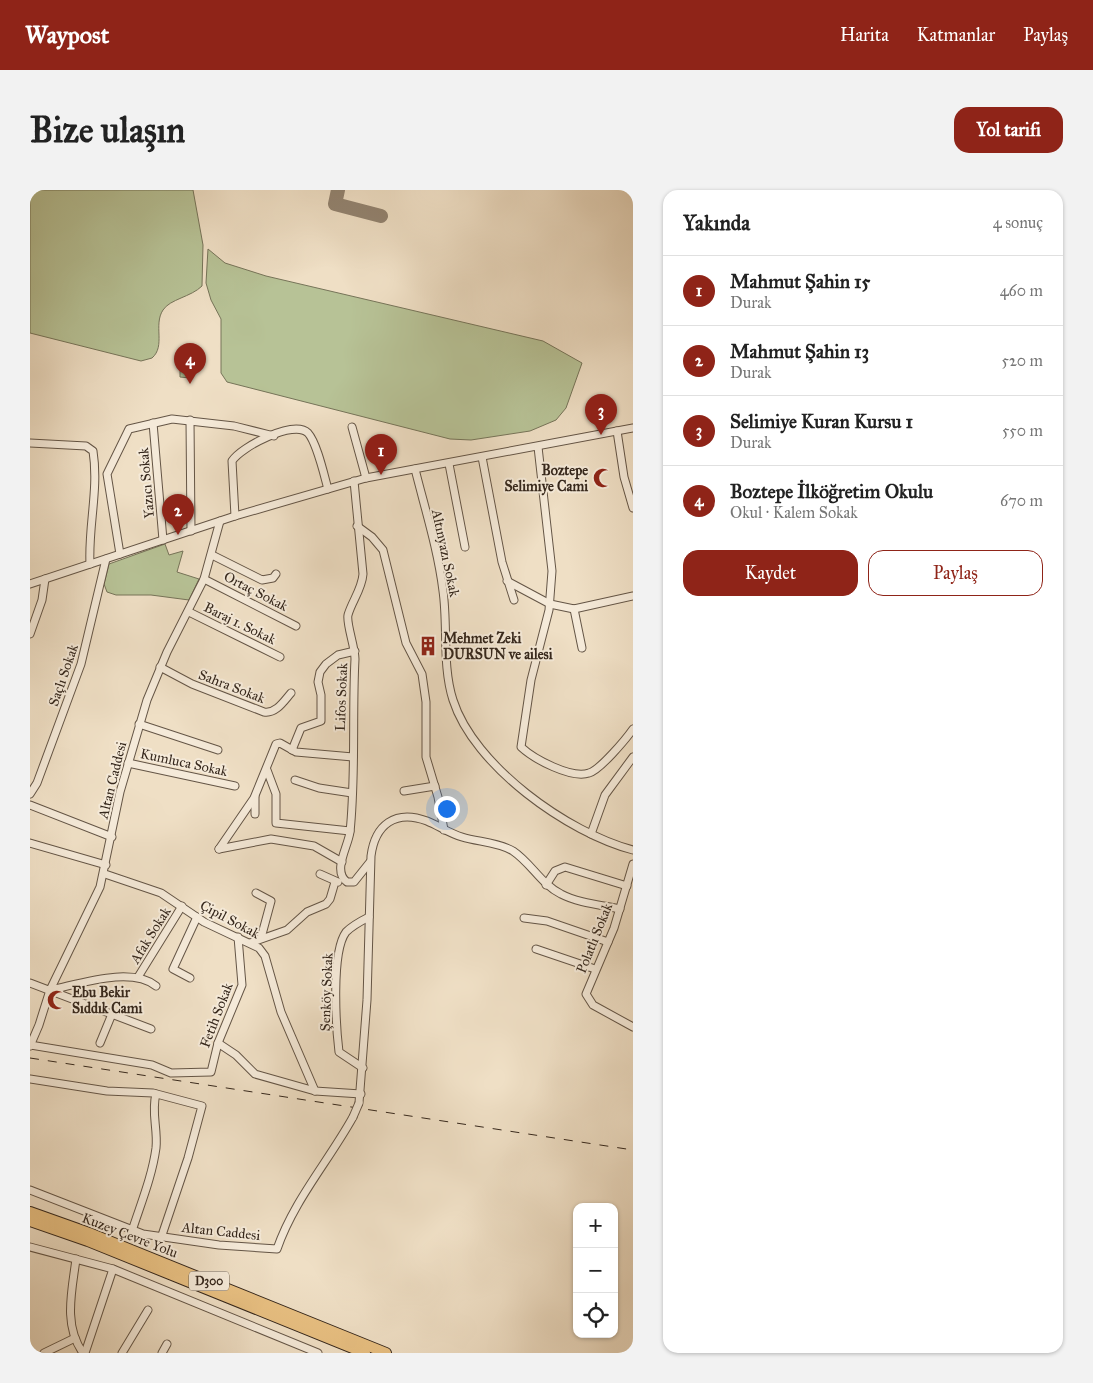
<!DOCTYPE html>
<html lang="tr">
<meta charset="utf-8">
<style>
:root{--surface:#fff;--page:#f2f2f2;--text:#222;--muted:#767676;--line:#e0e0e0;--accent:#8f2418}
body{margin:0;font-family:"IM FELL Great Primer",serif;background:var(--page);color:var(--text)}
.controls{position:absolute;right:15px;bottom:15px;display:grid;overflow:hidden;border-radius:10px;box-shadow:0 1px 4px #0004}
.controls button{width:45px;height:45px;display:grid;place-items:center;padding:0;border:0;border-bottom:1px solid var(--line);background:var(--surface);color:var(--text);font:25px sans-serif}
.you{position:absolute;left:416px;top:618px;width:18px;height:18px;margin:-12px;border:4px solid #fff;border-radius:50%;background:#1a73e8;box-shadow:0 0 0 8px #1a73e833}
.badge{display:grid;place-items:center;width:32px;height:32px;border-radius:50%;background:var(--accent);color:#fff;font-size:16px;font-weight:700}
.pin{position:absolute;translate:-50% -41px;filter:drop-shadow(0 1px 2px #0008)}
.pin::after{content:'';position:absolute;top:26px;width:18px;height:15px;background:inherit;clip-path:polygon(0 0,100% 0,50% 100%)}
.list{margin:0;padding:0;list-style:none}
h2{display:flex;justify-content:space-between;align-items:center;height:65px;margin:0;padding:0 20px;font-size:21px}
h2 small{font-size:16px;font-weight:400;color:var(--muted)}
.list li{display:grid;grid-template-columns:32px 1fr auto;gap:15px;align-items:center;box-sizing:border-box;height:70px;padding:0 20px;border-top:1px solid var(--line)}
.list b{display:block;font-size:19px;white-space:nowrap}
.list p{margin:0;font-size:16px;white-space:nowrap;color:var(--muted)}
.list em{font-size:16px;font-style:normal;color:var(--muted)}
.actions{display:flex;gap:10px;padding:15px 20px}
.actions a{flex:1;padding:11px 0;border:1px solid var(--accent);border-radius:15px;text-align:center;font-size:18px;color:var(--accent)}
.actions .main{background:var(--accent);color:#fff}
.icon{flex:none;width:28px;height:28px;fill:none;stroke:currentColor;stroke-width:2;stroke-linecap:round;stroke-linejoin:round}
.map{position:relative;flex:none;width:603px;height:1163px;overflow:hidden;border-radius:15px}
header{display:flex;align-items:center;gap:30px;box-sizing:border-box;height:70px;padding:0 25px;background:var(--accent);color:#fff}
header strong{font-size:24px}
nav{display:flex;gap:28px;margin-inline-start:auto;font-size:18px}
.intro{display:flex;align-items:center;justify-content:space-between;box-sizing:border-box;height:120px;padding:0 30px}
h1{margin:0;font-size:35px}
.button{padding:12px 22px;border-radius:15px;background:var(--accent);color:#fff;font-size:18px;font-weight:700}
main{display:flex;gap:30px;padding:0 30px}
aside{flex:1;background:var(--surface);border-radius:15px;box-shadow:0 1px 4px #0004}
.map>svg:first-child{display:block}
</style>
<header>
<strong>Waypost</strong>
<nav><a>Harita</a><a>Katmanlar</a><a>Paylaş</a></nav>
</header>
<div class="intro"><h1>Bize ulaşın</h1><a class="button">Yol tarifi</a></div>
<main>
<div class="map">
<svg width="603" height="1163" viewBox="0 0 603 1163">
<rect width="100%" height="100%" fill="#efdfc5"/>
<filter id="stains"><feTurbulence type="fractalNoise" baseFrequency=".004" numOctaves="4"/><feColorMatrix values="0 0 0 0 .2 0 0 0 0 .09 0 0 0 0 .02 0 0 0 .5 -.17"/></filter>
<radialGradient id="worn" r=".72"><stop offset=".6" stop-color="#630" stop-opacity="0"/><stop offset="1" stop-color="#630" stop-opacity=".3"/></radialGradient>
<g fill="#b7c296" stroke="#767459">
<path d="M 0,0 L 163,0 L 173,55 L 172,96 C 161,107 140,109 133,120 C 123,135 136,156 122,168 L 111,171 L 0,143 Z"/>
<polygon points="178,59 195,73 236,86 513,151 552,173 536,218 526,230 500,241 441,250 420,249 197,192 191,183 191,129 181,110 176,93"/>
<polygon points="150,169 160,169 160,188 150,187"/>
<polygon points="135,354 139,365 153,361 147,382 169,389 159,410 121,405 86,405 77,402 74,394 79,374"/>
</g>
<g fill="none" stroke-linecap="round" stroke-linejoin="round">
<polyline stroke="#928370" stroke-width="14" points="308,0 305,14 351,26"/>
<defs>
<g id="minor">
<polyline points="160,230 161,341"/>
<polyline points="123,233 133,350"/>
<polyline points="322,237 336,288"/>
<polyline points="587,241 594,287 603,318"/>
<path d="M 0,253 L 56,256 L 63,261 C 69,299 58,337 60,374"/>
<path d="M 508,257 L 522,381 L 519,420 L 501,490 L 491,557 C 504,569 541,589 559,583 C 570,580 596,549 603,539"/>
<polyline points="452,267 472,372 484,410"/>
<polyline points="419,274 435,357"/>
<path d="M 385,279 C 395,319 408,360 413,401 C 418,436 412,476 423,510 C 444,576 538,643 603,660"/>
<path d="M 324,291 L 333,384 C 332,399 322,411 318,425 C 316,433 325,457 325,469 C 322,526 326,585 320,642 C 318,657 302,681 317,692 L 324,692 L 340,672"/>
<path d="M 205,326 L 202,271 C 211,257 264,229 278,243 C 287,253 294,285 298,299"/>
<polyline points="327,336 342,347 353,360 376,453 392,484 396,512 396,567 408,607 414,640"/>
<polyline points="90,364 77,284 99,239 142,229 204,236 244,246"/>
<polyline points="182,365 232,390 243,388 246,384"/>
<polyline points="174,389 266,436"/>
<polyline points="477,391 520,414 544,419 603,406"/>
<polyline points="0,394 205,326 336,288 603,238"/>
<polyline points="544,419 552,458"/>
<polyline points="159,422 250,467"/>
<polyline points="0,444 12,410 15,389"/>
<path d="M 130,477 L 162,494 L 234,522 C 246,524 254,511 261,503"/>
<polyline points="109,534 188,560"/>
<polyline points="262,560 271,538 291,531 291,505 288,492 290,482 296,474 308,465 325,461"/>
<polyline points="98,573 205,596"/>
<polyline points="237,580 246,604 246,633 320,641"/>
<polyline points="265,590 289,598 322,603"/>
<polyline points="374,601 405,596"/>
<polyline points="0,604 7,593 51,474 76,369"/>
<polyline points="225,607 225,624"/>
<polyline points="0,615 82,647"/>
<polyline points="561,644 575,605 603,567"/>
<polyline points="0,653 76,675"/>
<polyline points="189,659 224,608 246,554 250,553 266,562 323,567"/>
<polyline points="189,659 241,649 284,656 312,672"/>
<polyline points="603,674 584,738 556,804 563,815 603,837"/>
<polyline points="75,684 131,703 174,732 229,758 235,766 251,822 285,901"/>
<polyline points="290,684 308,692"/>
<polyline points="516,695 525,681 535,677 597,696"/>
<polyline points="226,703 241,711 231,748"/>
<polyline points="494,728 517,731 578,752"/>
<polyline points="220,753 257,740 277,722 296,714 300,709 305,692"/>
<polyline points="506,759 565,779"/>
<polyline points="108,787 152,716"/>
<polyline points="160,788 143,779 167,727"/>
<polyline points="0,793 121,839"/>
<path d="M 20,800 C 50,794 101,776 126,796"/>
<polyline points="70,853 82,824"/>
<polyline points="188,853 206,865 225,884 285,901 331,904"/>
<polyline points="0,855 122,875 141,883 181,882 188,853 212,795 208,747"/>
<polyline points="0,856 9,835 20,800 70,697 90,602 117,510 137,462 174,389 190,331"/>
<path d="M 333,878 L 309,862 C 306,837 301,762 316,742 C 322,736 331,731 339,727"/>
<polyline points="0,889 77,901 123,903 172,916 158,968 131,1048"/>
<path d="M 329,913 L 337,810 L 341,666 C 345,635 365,619 397,631 C 409,636 419,643 432,647 C 448,652 468,652 483,661 C 501,673 511,694 531,704 C 548,713 571,715 590,719"/>
<path d="M 0,1000 L 113,1044 L 189,1055 L 247,1059 C 264,1010 298,972 323,927"/>
<path d="M 102,1041 C 111,1013 122,987 126,958 C 128,939 121,922 126,904"/>
<polyline points="0,1057 83,1079 288,1163"/>
<path d="M 46,1069 C 42,1101 33,1135 53,1163"/>
<polyline points="14,1163 45,1148"/>
<polyline points="55,1163 83,1079"/>
<polyline points="92,1163 118,1120"/>
<polyline points="132,1163 137,1154"/>
</g>
<g id="highway">
<polyline points="0,1022 59,1043 356,1163"/>
<polyline points="0,1031 58,1051 335,1163"/>
</g>
</defs>
<use href="#minor" stroke="#645546" stroke-width="9"/>
<use href="#highway" stroke="#35271c" stroke-width="12"/>
<use href="#minor" stroke="#f5ead9" stroke-width="7"/>
<use href="#highway" stroke="#e8c082" stroke-width="10"/>
<polyline stroke="#35271c" stroke-width="1" stroke-dasharray="9 9" stroke-linecap="butt" points="0,868 603,960"/>
<defs>
<polyline id="minor-bridge" points="323,927 329,913"/>
</defs>
<use href="#minor-bridge" stroke="#645546" stroke-width="9" stroke-linecap="butt"/>
<use href="#minor-bridge" stroke="#f5ead9" stroke-width="7"/>
</g>
<defs>
<symbol id="mosque-bare" viewBox="-9 -9 18 18"><path d="M3.5-4.9A6 6 0 1 0 3.5 4.9A5 5 0 1 1 3.5-4.9Z" fill="#8f2418" stroke="#f5ead9" stroke-width="2.5" paint-order="stroke"/></symbol>
<symbol id="building-bare" viewBox="-9 -9 18 18"><path d="M-4-6H4V6H1V3H-1V6H-4ZM-2.5-4.3h1.7v1.8h-1.7ZM.8-4.3h1.7v1.8H.8ZM-2.5-1h1.7V.8h-1.7ZM.8-1h1.7V.8H.8Z" fill="#8f2418" stroke="#f5ead9" stroke-width="2.5" paint-order="stroke"/></symbol>
</defs>
<g fill-rule="evenodd">
<use href="#mosque-bare" x="559" y="274" width="28" height="28"/>
<use href="#building-bare" x="384" y="442" width="28" height="28"/>
<use href="#mosque-bare" x="13" y="796" width="28" height="28"/>
</g>
<g text-anchor="middle" stroke-width="4" stroke-linejoin="round" paint-order="stroke">
<rect fill="#f5ead9" stroke="#6f6255" stroke-width="1" x="159" y="1081.5" width="40" height="19" rx="4"/>
<g font-size="12" font-weight="bold" fill="#35271c">
<text x="179" y="1095">D300</text>
</g>
<g font-size="14" font-weight="bold" fill="#35271c" stroke="#f5ead9" text-anchor="start">
<text x="558" y="285" text-anchor="end">Boztepe<tspan x="558" dy="16">Selimiye Cami</tspan></text>
<text x="413" y="453">Mehmet Zeki<tspan x="413" dy="16">DURSUN ve ailesi</tspan></text>
<text x="42" y="807">Ebu Bekir<tspan x="42" dy="16">Sıddık Cami</tspan></text>
</g>
<g font-size="14" fill="#35271c" stroke="#f5ead9">
<text transform="translate(116 293) rotate(-95)" y="5">Yazıcı Sokak</text>
<text transform="translate(416 363) rotate(78)" y="5">Altınyazı Sokak</text>
<text transform="translate(226 401) rotate(27)" y="5">Ortaç Sokak</text>
<text transform="translate(210 433) rotate(26)" y="5">Baraj 1. Sokak</text>
<text transform="translate(33 485) rotate(-71)" y="5">Saçlı Sokak</text>
<text transform="translate(202 496) rotate(21)" y="5">Sahra Sokak</text>
<text transform="translate(311 507) rotate(-88)" y="5">Lifos Sokak</text>
<text transform="translate(154 572) rotate(12)" y="5">Kumluca Sokak</text>
<text transform="translate(82 590) rotate(-76)" y="5">Altan Caddesi</text>
<text transform="translate(200 729) rotate(28)" y="5">Çipil Sokak</text>
<text transform="translate(120 745) rotate(-58)" y="5">Afak Sokak</text>
<text transform="translate(564 748) rotate(-68)" y="5">Polatlı Sokak</text>
<text transform="translate(296 802) rotate(-88)" y="5">Şenköy Sokak</text>
<text transform="translate(186 825) rotate(-69)" y="5">Fetih Sokak</text>
<text transform="translate(191 1041) rotate(6)" y="5">Altan Caddesi</text>
<text transform="translate(100 1045) rotate(21)" y="5">Kuzey Çevre Yolu</text>
</g>
</g>
<rect width="100%" height="100%" filter="url(#stains)"/>
<rect width="100%" height="100%" fill="url(#worn)"/>
</svg>
<div class="controls">
<button>+</button>
<button>−</button>
<button><svg class="icon" aria-label="locate" viewBox="0 0 24 24"><circle cx="12" cy="12" r="6"/><path d="M12 2v4M12 18v4M2 12h4M18 12h4"/></svg></button>
</div>
<div class="you"></div>
<div class="pin badge" style="left:351px;top:285px">1</div>
<div class="pin badge" style="left:148px;top:345px">2</div>
<div class="pin badge" style="left:571px;top:245px">3</div>
<div class="pin badge" style="left:160px;top:194px">4</div>
</div>
<aside>
<h2>Yakında<small>4 sonuç</small></h2>
<ul class="list">
<li><span class="badge">1</span><div><b>Mahmut Şahin 15</b><p>Durak</p></div><em>460 m</em></li>
<li><span class="badge">2</span><div><b>Mahmut Şahin 13</b><p>Durak</p></div><em>520 m</em></li>
<li><span class="badge">3</span><div><b>Selimiye Kuran Kursu 1</b><p>Durak</p></div><em>550 m</em></li>
<li><span class="badge">4</span><div><b>Boztepe İlköğretim Okulu</b><p>Okul · Kalem Sokak</p></div><em>670 m</em></li>
</ul>
<div class="actions"><a class="main">Kaydet</a><a>Paylaş</a></div>
</aside>
</main>
